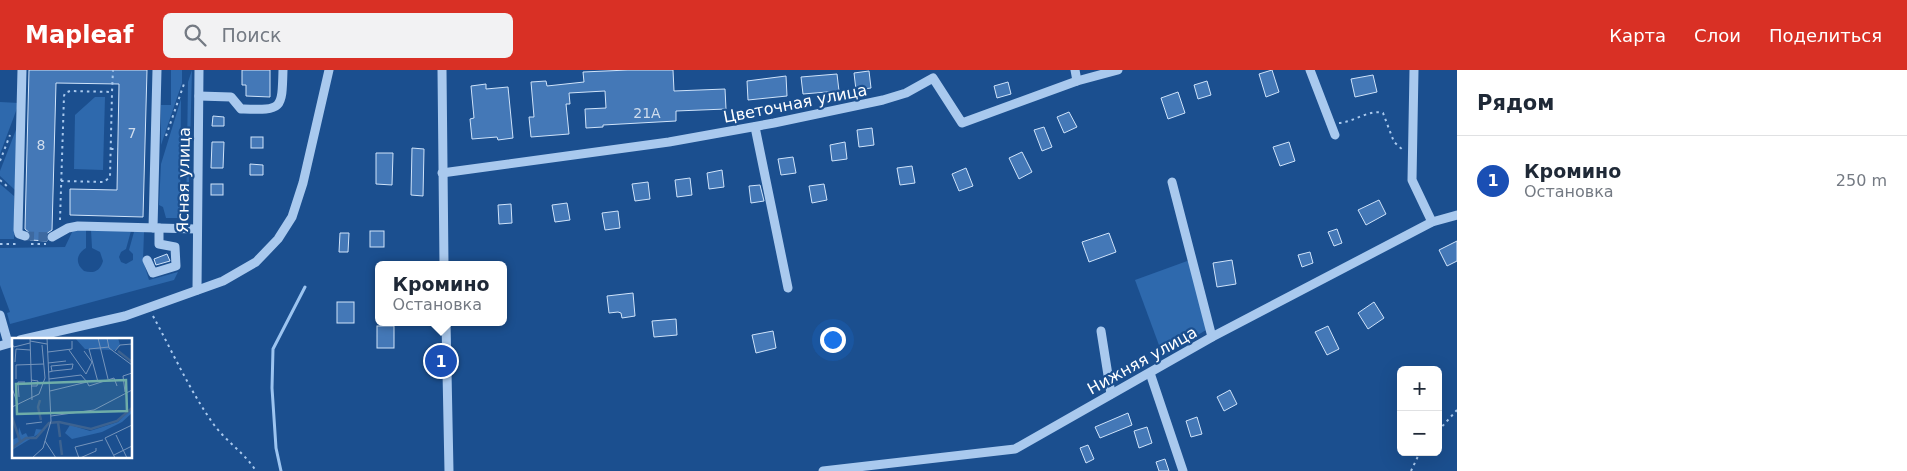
<!DOCTYPE html>
<html lang="ru">
<meta charset="utf-8">
<style>
:root{--surface:#fff;--page:#f2f2f3;--text:#1f2937;--muted:#747a83;--line:#e0e1e3;--accent:#d93025}
body{margin:0;font-family:"DejaVu Sans",sans-serif;background:var(--page);color:var(--text)}
.controls{position:absolute;right:15px;bottom:15px;display:grid;overflow:hidden;border-radius:8px;box-shadow:0 5px 20px #0002}
.controls button{width:45px;height:45px;display:grid;place-items:center;padding:0;border:0;border-bottom:1px solid var(--line);background:var(--surface);color:var(--text);font:25px sans-serif}
.you{position:absolute;left:832px;top:269px;width:18px;height:18px;margin:-12px;border:4px solid #fff;border-radius:50%;background:#1a73e8;box-shadow:0 0 0 8px #1a73e833}
.badge{display:grid;place-items:center;width:32px;height:32px;border-radius:50%;background:var(--accent);color:#fff;font-size:16px;font-weight:700}
.pin{position:absolute;translate:-50% -50%;border:2px solid #fff;box-shadow:0 1px 5px #0006}
.popup{position:absolute;left:375px;top:191px;width:132px;height:65px;box-sizing:border-box;display:grid;place-content:center;border-radius:8px;background:var(--surface);filter:drop-shadow(0 1px 4px #0005);font-size:16px;white-space:nowrap;color:var(--muted)}
.popup b{font-size:19px;color:var(--text)}
.popup::after{content:'';position:absolute;left:50%;top:100%;margin-left:-10px;border:10px solid transparent;border-top-color:var(--surface)}
.list{margin:0;padding:0;list-style:none}
h2{display:flex;justify-content:space-between;align-items:center;height:65px;margin:0;padding:0 20px;font-size:21px}
h2 small{font-size:16px;font-weight:400;color:var(--muted)}
.list li{display:grid;grid-template-columns:32px 1fr auto;gap:15px;align-items:center;box-sizing:border-box;height:90px;padding:0 20px;border-top:1px solid var(--line)}
.list b{display:block;font-size:19px;white-space:nowrap}
.list p{margin:0;font-size:16px;white-space:nowrap;color:var(--muted)}
.list em{font-size:16px;font-style:normal;color:var(--muted)}
.icon{flex:none;width:28px;height:28px;fill:none;stroke:currentColor;stroke-width:2;stroke-linecap:round;stroke-linejoin:round}
.map{position:relative;flex:none;width:1457px;height:401px;overflow:hidden}
header{display:flex;align-items:center;gap:30px;box-sizing:border-box;height:70px;padding:0 25px;background:var(--accent);color:#fff}
header strong{font-size:24px}
nav{display:flex;gap:28px;margin-inline-start:auto;font-size:18px}
.search{width:350px;height:45px;background:var(--page);display:flex;align-items:center;gap:12px;box-sizing:border-box;padding:0 18px;border-radius:8px;color:var(--muted);font-size:19px}
main{display:flex}
aside{flex:1;background:var(--surface)}
.map>svg:first-child{display:block}
</style>
<header>
<strong>Mapleaf</strong>
<div class="search"><svg class="icon" aria-label="search" viewBox="0 0 24 24"><circle cx="10" cy="10" r="6"/><path d="M15 15l6 6"/></svg>Поиск</div>
<nav><a>Карта</a><a>Слои</a><a>Поделиться</a></nav>
</header>
<main>
<div class="map">
<svg width="1457" height="401" viewBox="0 0 1457 401">
<rect width="100%" height="100%" fill="#1b4f8f"/>
<g fill="#2e69ad">
<polygon points="171,0 182,0 182,13 161,75 161,35 171,35"/>
<polygon points="192,0 188,148 186,148 188,12"/>
<polygon points="95,27 105,27 103,100 74,99 75,45"/>
<polygon points="181,29 180,148 166,148 163,137 159,135 161,94"/>
<polygon points="0,32 19,33 0,84"/>
<polygon points="19,52 15,120 0,106 0,101"/>
<polygon points="0,114 14,126 14,169 0,169"/>
<path d="M 73,160 L 86,160 L 86,178 C 76,184 75,194 84,201 C 94,204 100,201 103,191 L 100,182 L 92,178 L 91,160 L 131,161 L 126,179 L 121,182 L 119,187 L 121,192 L 126,194 L 133,190 L 133,184 L 129,180 L 134,162 L 144,162 L 143,190 L 149,210 L 178,202 L 174,210 L 10,254 L 7,243 L 10,242 L 0,215 L 0,178 L 65,177 Z"/>
<polygon points="1190,190 1206,260 1163,286 1135,210"/>
</g>
<g fill="none" stroke-linecap="round" stroke-linejoin="round">
<polyline stroke="#9cc4f0" stroke-width="3" points="281,401 276,378 272,318 273,279 305,217"/>
</g>
<g fill="#4478b7" stroke="#cfe3fa">
<polygon points="29,0 147,0 143,147 70,145 70,119 117,120 119,14 56,13 52,160 46,164 47,171 30,170 31,164 25,159"/>
<polygon points="242,0 270,0 270,27 246,26 246,15 242,15"/>
<polygon points="628,0 673,0 674,21 725,19 726,39 676,41 676,51 603,55 603,57 586,58 585,39 606,38 605,21 569,23 570,34 566,34 569,64 531,67 529,47 534,47 531,12 546,11 547,16 584,12 583,2"/>
<polygon points="1272,0 1279,22 1266,27 1259,4"/>
<polygon points="869,1 871,18 856,20 854,3"/>
<polygon points="837,4 839,21 803,24 801,7"/>
<polygon points="1373,5 1377,22 1355,27 1351,9"/>
<polygon points="786,6 787,26 748,30 747,11"/>
<polygon points="1207,11 1211,25 1198,29 1194,15"/>
<polygon points="1008,12 1011,24 997,28 994,16"/>
<polygon points="486,14 486,19 508,17 513,68 498,70 497,67 472,69 470,49 474,48 471,16"/>
<polygon points="1178,22 1185,43 1168,49 1161,28"/>
<polygon points="1069,42 1077,57 1064,63 1057,47"/>
<polygon points="213,46 224,47 224,56 212,56"/>
<polygon points="1044,57 1052,77 1042,81 1034,60"/>
<polygon points="872,58 874,75 859,77 857,60"/>
<rect x="251" y="67" width="12" height="11"/>
<polygon points="212,72 224,72 223,98 211,98"/>
<polygon points="845,72 847,89 832,91 830,75"/>
<polygon points="1289,72 1295,91 1280,96 1273,77"/>
<polygon points="412,78 424,79 423,126 411,125"/>
<polygon points="1022,82 1032,102 1019,109 1009,88"/>
<polygon points="376,83 393,83 392,115 376,114"/>
<polygon points="793,87 796,103 781,105 778,89"/>
<polygon points="250,94 263,95 263,105 250,105"/>
<polygon points="912,96 915,113 900,115 897,98"/>
<polygon points="966,98 973,116 959,121 952,104"/>
<polygon points="722,100 724,117 709,119 707,103"/>
<polygon points="690,108 692,125 677,127 675,110"/>
<polygon points="648,112 650,129 635,131 632,114"/>
<rect x="211" y="114" width="12" height="11"/>
<polygon points="824,114 827,130 812,133 809,116"/>
<polygon points="760,115 764,131 751,133 749,116"/>
<polygon points="1379,130 1386,144 1366,155 1358,140"/>
<polygon points="567,133 570,150 555,152 552,135"/>
<polygon points="511,134 512,153 499,154 498,135"/>
<polygon points="618,141 620,158 605,160 602,143"/>
<polygon points="1337,159 1342,173 1334,176 1328,162"/>
<rect x="370" y="161" width="14" height="16"/>
<polygon points="340,163 349,163 348,182 339,182"/>
<polygon points="1109,163 1116,182 1089,192 1082,172"/>
<polygon points="1457,171 1457,191 1447,196 1439,180"/>
<polygon points="1310,182 1313,193 1302,197 1298,185"/>
<polygon points="167,184 170,191 156,195 154,189"/>
<polygon points="1232,190 1236,214 1217,217 1213,193"/>
<polygon points="633,223 635,246 622,248 621,243 618,242 609,243 607,226"/>
<rect x="337" y="232" width="17" height="21"/>
<polygon points="1374,232 1384,248 1368,259 1358,243"/>
<polygon points="676,249 677,265 654,267 652,251"/>
<rect x="377" y="256" width="17" height="22"/>
<polygon points="1328,256 1339,279 1327,285 1315,262"/>
<polygon points="773,261 776,278 756,283 752,265"/>
<polygon points="1230,320 1237,334 1224,341 1217,327"/>
<polygon points="1128,343 1132,355 1100,368 1095,357"/>
<polygon points="1197,347 1202,364 1191,367 1186,351"/>
<polygon points="1147,357 1152,373 1139,378 1134,361"/>
<polygon points="1088,375 1094,389 1086,393 1080,378"/>
<polygon points="1165,389 1169,401 1159,401 1156,392"/>
</g>
<g fill="none" stroke-linecap="round" stroke-linejoin="round">
<polyline stroke="#3d69a0" stroke-width="9" stroke-dasharray="9 4.5" stroke-linecap="butt" points="25,166 52,167"/>
<g stroke="#a9c9ee" stroke-width="2" stroke-dasharray="2.5 4" stroke-linecap="butt">
<path d="M 1339,53 C 1354,52 1369,39 1383,43 L 1394,72 L 1404,81"/>
<polyline points="166,66 185,11"/>
<polyline points="111,79 118,79"/>
<polyline points="0,91 10,65"/>
<polyline points="0,110 9,118"/>
<polyline points="61,111 104,112 110,107 112,23"/>
<polyline points="60,150 64,26 65,23 70,21 112,22 113,0"/>
<polyline points="0,174 16,174"/>
<polyline points="31,174 46,174"/>
<path d="M 153,246 C 172,281 189,319 212,352 C 225,371 244,382 256,401"/>
<polyline points="1438,361 1457,340"/>
<polyline points="1411,401 1420,382"/>
</g>
<g stroke="#a9c9ee" stroke-width="9">
<polyline points="22,0 18,160 19,164 25,166"/>
<polyline points="442,0 444,195"/>
<polyline points="1075,0 1077,11"/>
<polyline points="1310,0 1335,65"/>
<polyline points="1414,0 1412,110 1432,152"/>
<path d="M 199,26 L 231,27 L 241,39 C 282,40 282,41 283,0"/>
<polyline points="755,57 788,218"/>
<polyline points="442,103 669,72 774,53 883,30 906,23 933,8 962,53 1077,11 1118,0"/>
<polyline points="1172,112 1212,267"/>
<polyline points="153,158 157,0"/>
<polyline points="52,167 68,158 78,156 197,159"/>
<polyline points="147,190 153,203 176,196 175,177 159,174 159,158"/>
<polyline points="197,220 199,0"/>
<polyline points="0,245 8,273"/>
<polyline points="446,252 449,401"/>
<polyline points="1101,261 1111,324"/>
<polyline points="20,270 125,246 223,211 256,192 278,169 292,147 303,113 329,0"/>
<polyline points="0,276 14,272"/>
<polyline points="1150,303 1183,401"/>
<polyline points="823,401 1015,379 1212,267 1432,152 1457,145"/>
</g>
</g>
<g text-anchor="middle" stroke-width="4.5" stroke-linejoin="round" paint-order="stroke">
<g font-size="14" fill="#d0dded">
<text x="647" y="48">21А</text>
<text x="132" y="68">7</text>
<text x="41" y="80">8</text>
</g>
<g font-size="16" fill="#fff" stroke="#1b4f8f">
<text transform="translate(795 33) rotate(-11)" y="6">Цветочная улица</text>
<text transform="translate(183 110) rotate(-89)" y="6">Ясная улица</text>
<text transform="translate(1142 290) rotate(-29)" y="6">Нижняя улица</text>
</g>
</g>
<g transform="translate(12 268)">
<rect width="120" height="120" fill="#1b4f8f"/>
<path d="M 63,0 L 106,0 L 108,7 L 103,12 L 73,11 ZM 120,69 L 120,75 L 110,84 L 90,94 L 60,101 L 53,95 L 58,87 L 78,93 L 106,84 ZM 7,89 L 10,97 L 14,95 L 16,99 L 22,98 L 24,91 L 33,92 L 0,112 L 0,102 L 6,99 Z" fill="#2e69ad"/>
<path fill="none" stroke="#3c6290" stroke-width="2.5" d="M 106,13 L 120,24M 28,62 L 26,69 L 29,82M 0,79 L 8,103M 46,84 L 48,99M 48,102 L 50,117M 0,110 L 14,100 L 24,100 L 37,85 L 47,84 L 79,91 L 105,83 L 120,70"/>
<path fill="none" stroke="#7695bc" stroke-width="1" d="M 18,0 L 20,62M 86,0 L 96,41M 95,0 L 97,10 L 120,27M 18,3 L 35,6M 0,6 L 2,9 L 18,5M 57,12 L 74,36 L 80,24 L 72,13M 103,13 L 108,7 L 120,6M 36,14 L 60,11 L 60,3M 3,24 L 4,11 L 18,12M 36,25 L 54,23M 37,34 L 41,33 L 60,31 L 61,26 L 39,28 L 40,33M 4,41 L 4,27 L 32,26M 37,41 L 69,37 L 75,44M 19,42 L 26,43 L 25,48 L 19,48M 86,44 L 77,11 L 97,9M 0,50 L 6,67M 38,53 L 75,44 L 77,48 L 102,40 L 105,48M 113,54 L 111,38 L 120,35M 7,59 L 6,44 L 13,44M 0,69 L 27,56 L 33,40 L 30,7M 39,78 L 82,72 L 120,52M 14,86 L 30,84M 104,97 L 115,120M 33,103 L 44,120M 102,117 L 120,108M 20,120 L 31,110 L 39,83 L 35,0M 67,120 L 63,109 L 91,102M 68,120 L 84,113 L 84,110M 103,120 L 93,100 L 120,87"/>
<path fill="#6fada8" fill-opacity="0.15" stroke="#6fada8" stroke-width="2.5" d="M 114,42 L 115,73 L 5,76 L 4,46 Z"/>
<rect width="120" height="120" fill="none" stroke="#fff" stroke-width="2.5"/>
</g>
</svg>
<div class="controls">
<button>+</button>
<button>−</button>
</div>
<div class="you"></div>
<div class="pin badge" style="left:441px;top:291px;background:#1a4fb4">1</div>
<div class="popup"><b>Кромино</b>Остановка</div>
</div>
<aside>
<h2>Рядом<small></small></h2>
<ul class="list">
<li><span class="badge" style="background:#1a4fb4">1</span><div><b>Кромино</b><p>Остановка</p></div><em>250 m</em></li>
</ul>
</aside>
</main>
